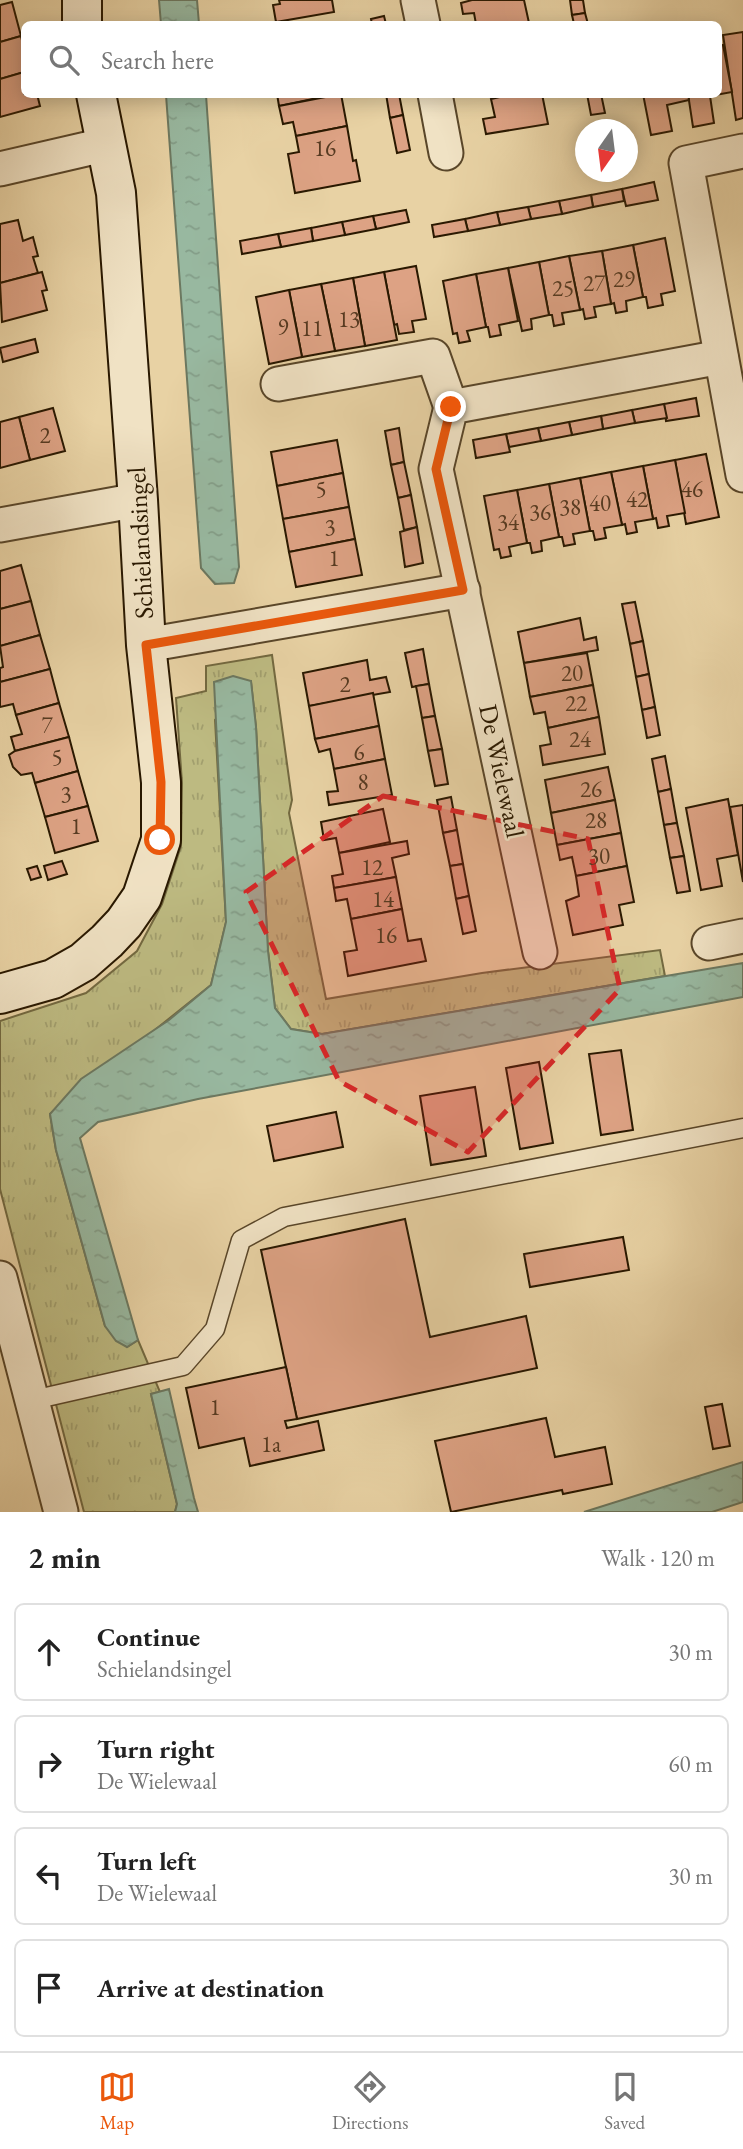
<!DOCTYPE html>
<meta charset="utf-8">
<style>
:root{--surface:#fff;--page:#f2f2f2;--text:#222;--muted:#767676;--line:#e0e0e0;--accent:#ea580c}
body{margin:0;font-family:"EB Garamond",serif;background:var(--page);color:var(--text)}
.compass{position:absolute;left:575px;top:119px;width:63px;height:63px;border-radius:50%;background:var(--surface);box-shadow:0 4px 18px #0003;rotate:194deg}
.stop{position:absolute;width:21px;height:21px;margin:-16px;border:5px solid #ea580c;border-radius:50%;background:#fff}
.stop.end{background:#ea580c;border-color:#fff;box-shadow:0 2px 7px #0008}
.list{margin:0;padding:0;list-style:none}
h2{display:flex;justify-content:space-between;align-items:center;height:91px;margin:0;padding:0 28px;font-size:30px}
h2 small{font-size:23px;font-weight:400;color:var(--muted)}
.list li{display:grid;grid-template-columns:46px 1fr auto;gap:21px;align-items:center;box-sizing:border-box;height:98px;margin:0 14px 14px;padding:0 14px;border:2px solid var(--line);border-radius:10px}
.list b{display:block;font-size:26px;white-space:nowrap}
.list p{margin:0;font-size:23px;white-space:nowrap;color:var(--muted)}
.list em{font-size:23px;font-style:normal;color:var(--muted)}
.icon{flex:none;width:38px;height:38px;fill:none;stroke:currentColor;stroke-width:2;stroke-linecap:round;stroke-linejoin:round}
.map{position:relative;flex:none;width:743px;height:1512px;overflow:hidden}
.search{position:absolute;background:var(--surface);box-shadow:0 4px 18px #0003;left:21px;right:21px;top:21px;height:77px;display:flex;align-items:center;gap:18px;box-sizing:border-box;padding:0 24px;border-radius:10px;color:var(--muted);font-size:26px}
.sheet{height:539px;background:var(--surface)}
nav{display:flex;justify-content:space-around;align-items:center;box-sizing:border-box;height:98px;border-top:2px solid var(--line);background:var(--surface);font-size:19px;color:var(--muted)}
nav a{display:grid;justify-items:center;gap:4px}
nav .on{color:var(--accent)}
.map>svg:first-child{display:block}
</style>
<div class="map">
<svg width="743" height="1512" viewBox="0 0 743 1512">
<defs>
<pattern id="grass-tufts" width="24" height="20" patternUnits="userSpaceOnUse" patternTransform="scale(1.75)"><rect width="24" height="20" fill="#bdba81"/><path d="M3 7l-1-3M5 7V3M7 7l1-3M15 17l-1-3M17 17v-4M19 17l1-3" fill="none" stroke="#a29f6e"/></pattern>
<pattern id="water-ripples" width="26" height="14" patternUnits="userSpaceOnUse" patternTransform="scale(1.75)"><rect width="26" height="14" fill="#98b8a0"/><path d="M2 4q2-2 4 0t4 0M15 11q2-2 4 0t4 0" fill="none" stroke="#839d88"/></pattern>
</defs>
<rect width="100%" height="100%" fill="#e8d2a4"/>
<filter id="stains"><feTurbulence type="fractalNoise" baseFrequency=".00286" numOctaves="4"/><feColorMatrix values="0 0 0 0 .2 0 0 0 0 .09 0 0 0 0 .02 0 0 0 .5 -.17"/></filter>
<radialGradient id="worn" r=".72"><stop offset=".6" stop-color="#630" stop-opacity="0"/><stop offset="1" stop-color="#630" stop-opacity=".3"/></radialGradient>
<polygon fill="url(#grass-tufts)" stroke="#736940" stroke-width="2" points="272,655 292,800 289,813 326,999 482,973 660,950 665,976 322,1034 291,1029 275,1008 268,951 256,727 251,682 215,720 226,922 211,985 50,1114 56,1150 105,1326 127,1347 138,1340 160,1392 151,1394 177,1504 175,1512 84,1512 0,1189 0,1021 86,993 137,951 162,904 181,846 182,783 176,698 206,691 206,666"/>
<g fill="url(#water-ripples)" stroke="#6c7860" stroke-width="2">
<polygon points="159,0 197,0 199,24 161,24"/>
<polygon points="166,95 206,95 239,567 234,583 215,584 201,568"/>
<polygon points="233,676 251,681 256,727 268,951 275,1008 291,1029 322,1034 743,963 743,997 198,1099 98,1122 80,1138 138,1340 127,1347 116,1341 105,1326 56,1150 50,1114 81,1079 169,1020 211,985 226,922 214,682"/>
<polygon points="169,1389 194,1498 198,1512 175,1512 177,1504 151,1394"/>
<polygon points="743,1462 743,1502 712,1512 584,1512"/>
</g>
<g fill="#dda284" stroke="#291800" stroke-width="2">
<polygon points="279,0 332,0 334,12 276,22 273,5 280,4"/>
<polygon points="524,0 529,23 521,24 476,24 474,13 463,14 461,3 472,0"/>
<polygon points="570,0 583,0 585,13 572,15"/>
<polygon points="12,2 21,36 0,42 0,5"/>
<polygon points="585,13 588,24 574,24 572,15"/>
<polygon points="384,16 386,24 372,24 371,19"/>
<polygon points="743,32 743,118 736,120 723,35"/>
<polygon points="21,36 24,49 24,72 0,79 0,42"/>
<polygon points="723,45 732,92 710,96 714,123 693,127 688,94 718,94 718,46"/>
<polygon points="24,72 24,94 37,94 40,106 0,117 0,79"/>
<polygon points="277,94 337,94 279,106"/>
<polygon points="341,94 347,126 296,136 293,122 283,124 279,106"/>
<polygon points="386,94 399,94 403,115 390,118"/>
<polygon points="513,94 542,94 548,124 486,134 483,119 495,117 491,99"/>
<polygon points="587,94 601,94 605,113 591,115"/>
<polygon points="643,94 688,94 689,100 667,105 672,131 651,135"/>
<polygon points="403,115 410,150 397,153 390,118"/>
<polygon points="347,126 353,161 356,160 360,181 295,193 288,154 299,152 296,136"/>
<polygon points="654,182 658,200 626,206 622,189"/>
<polygon points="622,189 624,201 593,207 591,195"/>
<polygon points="591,195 593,207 562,214 559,201"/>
<polygon points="559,201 562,214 531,219 528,207"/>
<polygon points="528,207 531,219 500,225 497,212"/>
<polygon points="406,210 409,222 376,229 373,216"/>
<polygon points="497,212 500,225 468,231 465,219"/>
<polygon points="373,216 376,229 345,235 342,222"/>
<polygon points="465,219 468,231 434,237 432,225"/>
<polygon points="18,220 23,241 33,237 38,256 33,257 38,273 0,283 0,224"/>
<polygon points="342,222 345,235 313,241 311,228"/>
<polygon points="311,228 313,241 281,247 278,234"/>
<polygon points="278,234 281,247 242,254 240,241"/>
<polygon points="665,238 675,291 661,294 663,305 648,308 646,297 643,297 633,245"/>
<polygon points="633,245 643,297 626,301 627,311 616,313 614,303 611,304 602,251"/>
<polygon points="602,251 611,304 594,307 596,317 585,319 583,309 580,310 569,256"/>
<polygon points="569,256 580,310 562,313 564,324 554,326 552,315 549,315 539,262"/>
<polygon points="539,262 549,315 531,319 532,329 522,331 508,268"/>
<polygon points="416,266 426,319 412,321 414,332 399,334 397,324 394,325 384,272"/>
<polygon points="508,268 518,321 499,325 501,335 490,337 488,327 486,327 476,274"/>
<polygon points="42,272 47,290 42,291 47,310 2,322 0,283"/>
<polygon points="384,272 397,340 365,346 353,278"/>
<polygon points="476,274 486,327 467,331 470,341 459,343 457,333 453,334 443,281"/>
<polygon points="353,278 365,346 335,351 321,284"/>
<polygon points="321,284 335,351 302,357 289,290"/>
<polygon points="289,290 302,357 269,364 256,297"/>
<polygon points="35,339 38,352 3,362 0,348"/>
<polygon points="696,398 699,416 666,421 664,404"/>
<polygon points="664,404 667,418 635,423 632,410"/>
<polygon points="53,408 65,451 30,460 19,417"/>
<polygon points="632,410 635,423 603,429 601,416"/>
<polygon points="601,416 603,429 572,435 569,422"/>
<polygon points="19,417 30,460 0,468 0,422"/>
<polygon points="569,422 572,435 541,441 538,428"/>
<polygon points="399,428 404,462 391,465 385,431"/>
<polygon points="538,428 541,441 509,447 506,434"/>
<polygon points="506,434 510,452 476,458 473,440"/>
<polygon points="337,440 343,473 277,486 271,452"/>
<polygon points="706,454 719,517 686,524 675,460"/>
<polygon points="675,460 685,513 667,516 669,526 658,528 656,518 653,519 643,466"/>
<polygon points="404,462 411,495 398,498 391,465"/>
<polygon points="643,466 653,519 635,522 637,532 627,534 625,524 622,525 611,472"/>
<polygon points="611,472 622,525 604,528 606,538 595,540 593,531 590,531 580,478"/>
<polygon points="343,473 349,507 283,519 277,486"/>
<polygon points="580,478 590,531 573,534 575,544 564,546 562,537 559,537 549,484"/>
<polygon points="549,484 559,537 541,541 542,551 532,553 530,543 527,543 517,490"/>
<polygon points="517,490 527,543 509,547 511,556 501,558 499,549 494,550 484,496"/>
<polygon points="411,495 417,527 404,530 398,498"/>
<polygon points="349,507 355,539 289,552 283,519"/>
<polygon points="417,527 423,563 405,567 400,532"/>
<polygon points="355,539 362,575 296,587 289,552"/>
<polygon points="21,565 31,601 0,609 0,571"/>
<polygon points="31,601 40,635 0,646 0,609"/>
<polygon points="635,602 643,641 630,644 622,604"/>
<polygon points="580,618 584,640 596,637 598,650 524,663 518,632"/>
<polygon points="40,635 50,669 0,682 0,668 3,667 0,646"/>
<polygon points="643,641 649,674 636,677 630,644"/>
<polygon points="423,649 429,684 412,687 405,653"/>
<polygon points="587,653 593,685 530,697 524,663"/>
<polygon points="367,660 370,680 386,677 390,692 309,706 303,673"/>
<polygon points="50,669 59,703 16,715 13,704 0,707 0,682"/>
<polygon points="649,674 655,707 642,710 636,677"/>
<polygon points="429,684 435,716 422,718 416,686"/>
<polygon points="593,685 599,717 548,728 545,712 534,714 530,697"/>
<polygon points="373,693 379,726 315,739 309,706"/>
<polygon points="59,703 69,737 15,751 11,737 22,734 16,715"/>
<polygon points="655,707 660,735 647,738 642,710"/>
<polygon points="435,716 442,749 428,751 422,718"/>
<polygon points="599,717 605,754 543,765 540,746 551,744 548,728"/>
<polygon points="379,726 385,759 334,769 330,749 319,752 315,739"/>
<polygon points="69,737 78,771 35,783 32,773 21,775 13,767 9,755 15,751"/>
<polygon points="442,749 448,784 435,786 428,751"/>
<polygon points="665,756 671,789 658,792 652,759"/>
<polygon points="385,759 392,795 329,805 327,792 338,791 334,769"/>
<polygon points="608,767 615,800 551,813 545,780"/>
<polygon points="78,771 88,806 45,817 35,783"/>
<polygon points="671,789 677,823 664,825 658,792"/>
<polygon points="451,797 457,830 443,833 437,800"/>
<polygon points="728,799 738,855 717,859 722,886 701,890 686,808"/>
<polygon points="615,800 621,833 557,845 551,813"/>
<polygon points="743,805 743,882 730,807"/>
<polygon points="88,806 98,841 55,853 45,817"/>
<polygon points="383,809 390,842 339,853 336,838 324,840 321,822"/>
<polygon points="677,823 684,856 670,858 664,825"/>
<polygon points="457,830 463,864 450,866 443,833"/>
<polygon points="621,833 627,866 576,876 572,857 560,860 557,845"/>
<polygon points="407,841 409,854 392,858 396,877 334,888 332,876 343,874 339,853"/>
<polygon points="684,856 690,891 677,893 670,858"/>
<polygon points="62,861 67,874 48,880 44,866"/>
<polygon points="463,864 469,896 456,899 450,866"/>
<polygon points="37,866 41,877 31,880 27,869"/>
<polygon points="627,866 634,902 619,905 623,925 573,935 566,901 579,896 576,876"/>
<polygon points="396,877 402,909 351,919 347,899 336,901 334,888"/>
<polygon points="469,896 476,931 463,934 456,899"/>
<polygon points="402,909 408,941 421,939 426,961 348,976 344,952 357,950 351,919"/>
<polygon points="621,1050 633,1130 601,1135 589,1054"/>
<polygon points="539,1062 553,1143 520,1149 506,1068"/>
<polygon points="475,1087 486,1156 431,1165 420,1096"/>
<polygon points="336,1112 343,1147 274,1161 267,1126"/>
<polygon points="405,1219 430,1337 526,1316 537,1368 297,1419 261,1250"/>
<polygon points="623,1237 629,1270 530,1287 524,1254"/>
<polygon points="286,1367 297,1419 285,1421 287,1428 318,1421 324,1450 250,1466 244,1438 199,1448 186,1388"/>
<polygon points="722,1404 730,1446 713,1449 705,1407"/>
<polygon points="546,1418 555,1457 605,1447 612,1484 563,1494 562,1490 451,1512 435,1441"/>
</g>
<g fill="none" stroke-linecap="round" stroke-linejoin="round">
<defs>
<polyline id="lane" points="33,1400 183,1366 215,1329 241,1240 284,1217 743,1128"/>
<g id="street">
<polyline points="418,0 423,24"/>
<polyline points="435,94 446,153"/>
<polyline points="743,151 686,163 743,475"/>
<polyline points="0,169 108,144"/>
<polyline points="278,384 433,356 451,407"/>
<polyline points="0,525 138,500"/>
<polyline points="146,645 463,590"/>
<polyline points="709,943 743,936"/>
<polyline points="540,952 436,469 451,407 721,357"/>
<polyline points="0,1278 61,1512"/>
</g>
<g id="secondary">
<polyline points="82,24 82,0"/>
<polyline points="0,994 53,979 83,962 107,941 124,923 142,897 161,840 161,782 146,645 138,500 116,193 96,94"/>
</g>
</defs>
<use href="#lane" stroke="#594629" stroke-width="21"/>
<use href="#street" stroke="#594629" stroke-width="37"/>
<use href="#secondary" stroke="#291800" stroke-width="42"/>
<use href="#lane" stroke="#f0e2c4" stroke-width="18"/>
<use href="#street" stroke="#f0e2c4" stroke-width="33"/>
<use href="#secondary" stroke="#f0e2c4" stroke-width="38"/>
</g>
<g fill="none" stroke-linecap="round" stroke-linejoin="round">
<polyline stroke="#ea580c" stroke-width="9" points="160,840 161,782 146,645 463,590 436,469 451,407"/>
</g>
<path fill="#d62828" fill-opacity="0.2" stroke="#d62828" stroke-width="5" stroke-dasharray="14 9" stroke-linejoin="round" d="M 383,796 L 588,839 L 620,989 L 468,1152 L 339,1081 L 246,892 Z"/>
<g text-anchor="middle" stroke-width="5" stroke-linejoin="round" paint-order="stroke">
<g font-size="23" fill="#563a21">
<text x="325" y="156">16</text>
<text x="624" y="287">29</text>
<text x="594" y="291">27</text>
<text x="563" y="296">25</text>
<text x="349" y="327">13</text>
<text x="283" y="335">9</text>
<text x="312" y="336">11</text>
<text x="45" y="443">2</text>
<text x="321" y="497">5</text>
<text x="692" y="497">46</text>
<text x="637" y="507">42</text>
<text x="600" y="511">40</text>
<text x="570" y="515">38</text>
<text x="540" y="520">36</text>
<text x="508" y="530">34</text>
<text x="330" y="535">3</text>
<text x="334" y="566">1</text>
<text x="572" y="681">20</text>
<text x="345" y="692">2</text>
<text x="576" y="711">22</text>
<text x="47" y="733">7</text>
<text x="580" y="747">24</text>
<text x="359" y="760">6</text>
<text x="57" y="765">5</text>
<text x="363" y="790">8</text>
<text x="591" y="797">26</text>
<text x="66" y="802">3</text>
<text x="596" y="828">28</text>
<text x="76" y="834">1</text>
<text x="599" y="864">30</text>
<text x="372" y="875">12</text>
<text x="383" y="907">14</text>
<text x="386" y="943">16</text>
<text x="215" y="1415">1</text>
<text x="271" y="1452">1a</text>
</g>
<g font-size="26" fill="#291800" stroke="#f0e2c4">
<text transform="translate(140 543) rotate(-93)" y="9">Schielandsingel</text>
<text transform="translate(502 771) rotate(78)" y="9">De Wielewaal</text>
</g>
</g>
<rect width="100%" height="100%" filter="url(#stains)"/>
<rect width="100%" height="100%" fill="url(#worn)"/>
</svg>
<svg class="compass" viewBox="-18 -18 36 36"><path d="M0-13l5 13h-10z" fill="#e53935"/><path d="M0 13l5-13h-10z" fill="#767676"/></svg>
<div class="stop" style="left:160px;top:840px"></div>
<div class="stop end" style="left:451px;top:407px"></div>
<div class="search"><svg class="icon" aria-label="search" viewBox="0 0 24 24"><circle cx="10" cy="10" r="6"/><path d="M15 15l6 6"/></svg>Search here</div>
</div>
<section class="sheet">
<h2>2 min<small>Walk · 120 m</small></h2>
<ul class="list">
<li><svg class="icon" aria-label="ahead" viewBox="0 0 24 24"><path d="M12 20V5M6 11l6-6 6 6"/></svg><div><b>Continue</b><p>Schielandsingel</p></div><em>30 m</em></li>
<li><svg class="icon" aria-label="right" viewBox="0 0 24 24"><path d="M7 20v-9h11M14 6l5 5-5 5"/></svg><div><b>Turn right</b><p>De Wielewaal</p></div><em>60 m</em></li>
<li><svg class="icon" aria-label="left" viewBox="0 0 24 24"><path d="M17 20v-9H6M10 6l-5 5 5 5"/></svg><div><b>Turn left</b><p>De Wielewaal</p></div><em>30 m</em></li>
<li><svg class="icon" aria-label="arrive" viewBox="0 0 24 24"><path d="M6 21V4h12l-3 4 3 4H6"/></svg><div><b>Arrive at destination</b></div></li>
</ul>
</section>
<nav>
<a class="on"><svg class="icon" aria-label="map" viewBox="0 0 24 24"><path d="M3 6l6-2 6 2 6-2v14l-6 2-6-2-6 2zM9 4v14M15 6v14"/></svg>Map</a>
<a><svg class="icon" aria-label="directions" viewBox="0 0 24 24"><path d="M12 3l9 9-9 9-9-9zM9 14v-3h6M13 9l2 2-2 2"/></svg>Directions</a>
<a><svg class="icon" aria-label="saved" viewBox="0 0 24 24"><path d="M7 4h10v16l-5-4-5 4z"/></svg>Saved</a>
</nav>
